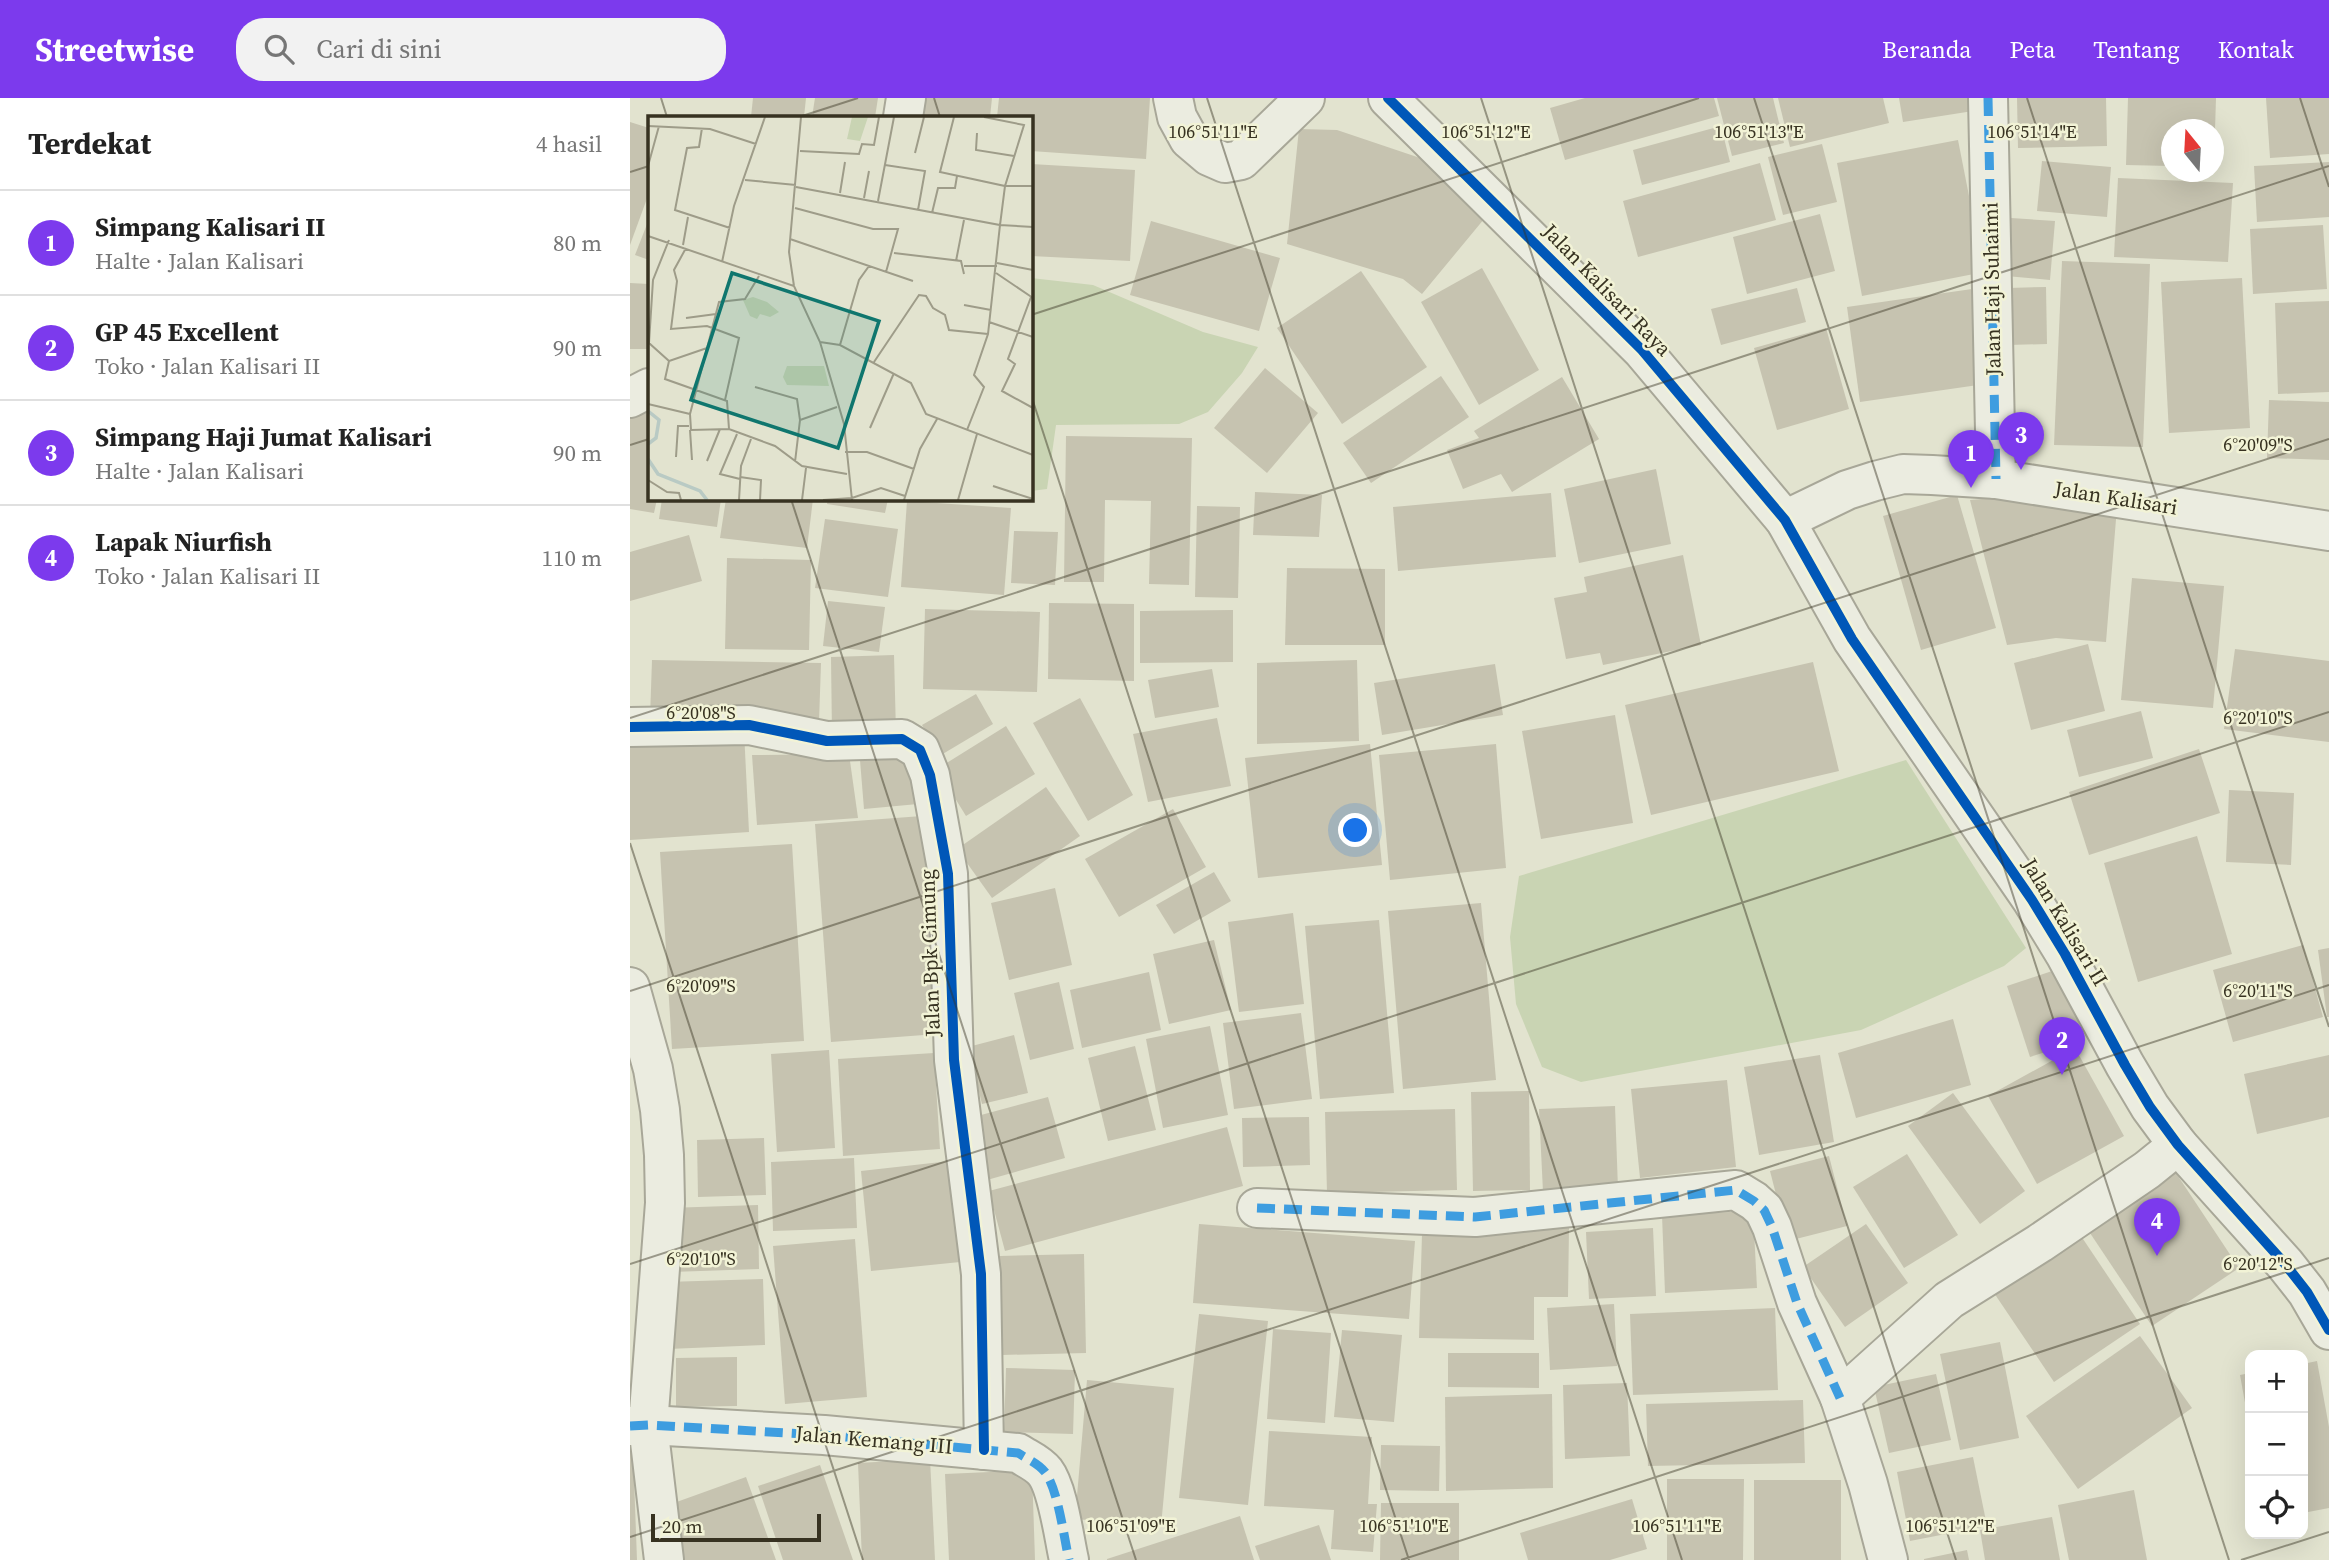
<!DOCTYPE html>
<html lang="id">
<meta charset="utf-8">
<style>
:root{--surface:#fff;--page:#f2f2f2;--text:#222;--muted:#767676;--line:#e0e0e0;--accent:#7c3aed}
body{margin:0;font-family:"Source Serif 4",serif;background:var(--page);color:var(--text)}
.controls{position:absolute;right:21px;bottom:21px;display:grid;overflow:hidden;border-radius:14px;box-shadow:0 7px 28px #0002}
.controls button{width:63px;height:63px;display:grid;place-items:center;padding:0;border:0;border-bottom:2px solid var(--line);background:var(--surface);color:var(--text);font:35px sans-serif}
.compass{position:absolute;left:1531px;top:21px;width:63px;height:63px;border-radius:50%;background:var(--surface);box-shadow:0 7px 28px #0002;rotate:342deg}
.scale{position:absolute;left:21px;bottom:18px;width:170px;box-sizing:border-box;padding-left:7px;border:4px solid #373221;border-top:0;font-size:19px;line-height:24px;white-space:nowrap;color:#373221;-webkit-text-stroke:5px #f2f3d6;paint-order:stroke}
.you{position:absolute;left:726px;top:733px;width:24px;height:24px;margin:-18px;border:5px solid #fff;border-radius:50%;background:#1a73e8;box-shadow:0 0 0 10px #1a73e833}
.badge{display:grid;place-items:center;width:46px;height:46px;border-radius:50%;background:var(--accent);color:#fff;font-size:23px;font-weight:700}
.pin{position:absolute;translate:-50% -58px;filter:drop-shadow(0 2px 4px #0008)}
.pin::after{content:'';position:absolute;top:37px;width:24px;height:21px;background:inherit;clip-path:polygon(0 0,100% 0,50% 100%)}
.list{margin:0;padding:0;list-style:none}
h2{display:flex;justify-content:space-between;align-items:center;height:91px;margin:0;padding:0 28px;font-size:30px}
h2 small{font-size:23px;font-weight:400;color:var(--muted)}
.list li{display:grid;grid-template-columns:46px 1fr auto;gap:21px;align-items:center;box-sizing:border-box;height:105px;padding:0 28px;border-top:2px solid var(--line)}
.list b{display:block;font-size:26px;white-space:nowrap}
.list p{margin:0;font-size:23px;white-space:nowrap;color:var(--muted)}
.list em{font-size:23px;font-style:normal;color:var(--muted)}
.icon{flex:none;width:38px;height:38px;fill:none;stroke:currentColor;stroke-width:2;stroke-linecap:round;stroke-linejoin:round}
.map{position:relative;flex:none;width:1699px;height:1462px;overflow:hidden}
header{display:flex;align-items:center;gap:42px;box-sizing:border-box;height:98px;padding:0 35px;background:var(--accent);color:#fff}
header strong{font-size:33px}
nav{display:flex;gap:38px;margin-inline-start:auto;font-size:24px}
.search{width:490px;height:63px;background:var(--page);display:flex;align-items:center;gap:18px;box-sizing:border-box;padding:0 24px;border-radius:28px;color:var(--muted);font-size:26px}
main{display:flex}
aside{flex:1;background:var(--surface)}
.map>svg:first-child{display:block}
</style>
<header>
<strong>Streetwise</strong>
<div class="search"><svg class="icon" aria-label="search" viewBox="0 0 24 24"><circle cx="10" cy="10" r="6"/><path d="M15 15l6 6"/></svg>Cari di sini</div>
<nav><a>Beranda</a><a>Peta</a><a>Tentang</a><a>Kontak</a></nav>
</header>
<main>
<aside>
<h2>Terdekat<small>4 hasil</small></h2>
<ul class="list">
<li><span class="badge">1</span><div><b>Simpang Kalisari II</b><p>Halte · Jalan Kalisari</p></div><em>80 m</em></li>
<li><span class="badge">2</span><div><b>GP 45 Excellent</b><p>Toko · Jalan Kalisari II</p></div><em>90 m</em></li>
<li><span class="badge">3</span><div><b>Simpang Haji Jumat Kalisari</b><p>Halte · Jalan Kalisari</p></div><em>90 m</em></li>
<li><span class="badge">4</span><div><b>Lapak Niurfish</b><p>Toko · Jalan Kalisari II</p></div><em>110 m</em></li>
</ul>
</aside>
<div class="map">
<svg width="1699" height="1462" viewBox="0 0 1699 1462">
<rect width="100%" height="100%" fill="#e2e3cf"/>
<g fill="#c9d4b3">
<polygon points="401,180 463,187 573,234 628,249 612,275 578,314 549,326 426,327 417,391 401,393"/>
<polygon points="1276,662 1396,850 1374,868 1231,932 951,984 912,969 886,906 880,839 889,778"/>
</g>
<g fill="#c6c3b0">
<polygon points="123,0 176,0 174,19 121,19"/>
<polygon points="185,0 248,0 245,19 182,19"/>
<polygon points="293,0 362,0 360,19 291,19"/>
<polygon points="369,0 520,0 516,61 401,53 401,19 367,19"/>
<polygon points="955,0 1084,0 1089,18 935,62 920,10"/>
<polygon points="1087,0 1143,0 1154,45 1102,58"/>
<polygon points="1148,0 1253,0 1259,25 1160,49"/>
<polygon points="1269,0 1342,0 1343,13 1273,24"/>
<polygon points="1387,0 1476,0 1477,48 1388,50"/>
<polygon points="1498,0 1586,0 1585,32 1541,32 1541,68 1496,67"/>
<polygon points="1636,0 1699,0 1699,56 1640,60"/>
<polygon points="0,24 19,30 19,95 0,147"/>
<polygon points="1091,28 1100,64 1012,87 1003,52"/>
<polygon points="669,31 707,32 799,63 859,115 792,196 773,181 657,146"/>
<polygon points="1328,42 1354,174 1232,198 1207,65"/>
<polygon points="1192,46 1207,104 1153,117 1138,59"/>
<polygon points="1412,63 1481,69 1477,119 1407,113"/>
<polygon points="1699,64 1699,119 1627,124 1624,68"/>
<polygon points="1130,65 1146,122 1008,159 993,103"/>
<polygon points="401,66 505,72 500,163 401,158"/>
<polygon points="1488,80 1603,85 1598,164 1484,159"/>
<polygon points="1190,116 1205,173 1117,196 1103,139"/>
<polygon points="1381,120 1425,123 1420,182 1376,178"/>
<polygon points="19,121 19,162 5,157"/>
<polygon points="521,123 650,160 629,233 500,197"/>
<polygon points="1693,127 1697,191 1623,196 1620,131"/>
<polygon points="1432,163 1520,166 1513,349 1424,347"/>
<polygon points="852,170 909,272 849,307 791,204"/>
<polygon points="731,173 797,269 712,326 647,230"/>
<polygon points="1612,180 1620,330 1539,335 1531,184"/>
<polygon points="0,185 19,186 19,251 0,251"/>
<polygon points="1416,189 1417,246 1378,247 1378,190"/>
<polygon points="1167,190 1176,224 1091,247 1081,211"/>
<polygon points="1342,191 1355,286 1230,304 1217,209"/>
<polygon points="1699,203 1699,294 1648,296 1645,205"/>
<polygon points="1196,230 1219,311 1147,332 1124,250"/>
<polygon points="635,270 688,315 637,375 584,330"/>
<polygon points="811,278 839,319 741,385 713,345"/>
<polygon points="932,279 969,341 882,394 871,376 833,391 817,352 849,340 844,333"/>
<polygon points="1639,302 1699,304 1699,362 1637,360"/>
<polygon points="0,307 19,310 19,401 27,401 24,415 0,411"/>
<polygon points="436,338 562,340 559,487 519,486 521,403 475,402 474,484 434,484"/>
<polygon points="1026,371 1041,446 949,465 934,391"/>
<polygon points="625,394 692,397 689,439 623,437"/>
<polygon points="921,395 926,459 768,473 763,409"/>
<polygon points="1422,395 1487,409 1476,544 1426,540 1377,547 1340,402"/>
<polygon points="1327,397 1366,530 1291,552 1253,418"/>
<polygon points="32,401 91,401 87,429 29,421"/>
<polygon points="96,401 183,401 177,450 90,440"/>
<polygon points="198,401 258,401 255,415 197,406"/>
<polygon points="277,403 381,410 374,497 271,489"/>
<polygon points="567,408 610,409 608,500 565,499"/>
<polygon points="195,421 268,431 258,499 185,490"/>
<polygon points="384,433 428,434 425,487 381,485"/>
<polygon points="59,437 72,483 0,503 0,454"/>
<polygon points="1053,457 1071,547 973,567 970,555 936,561 924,500 957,494 954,479"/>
<polygon points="97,460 181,462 179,552 95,551"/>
<polygon points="657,470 755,471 755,547 655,547"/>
<polygon points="1502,480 1594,488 1583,610 1491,602"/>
<polygon points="198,503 255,509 249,554 193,548"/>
<polygon points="419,505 504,506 504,583 418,581"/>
<polygon points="295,511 410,514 407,594 293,591"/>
<polygon points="603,512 603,564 510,565 510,513"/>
<polygon points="1458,546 1475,613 1401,632 1384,565"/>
<polygon points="1605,551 1699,563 1699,644 1594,631"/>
<polygon points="264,557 266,635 202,637 201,559"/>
<polygon points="22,562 191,565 189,624 20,620"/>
<polygon points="727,562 729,643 627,646 627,565"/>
<polygon points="1183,564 1209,673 1021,717 995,607"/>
<polygon points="865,566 873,617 752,637 744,585"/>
<polygon points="582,571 589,609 525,620 518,582"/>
<polygon points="346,596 363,626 311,657 292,627"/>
<polygon points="450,600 503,697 458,723 403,625"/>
<polygon points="1511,613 1523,660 1449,679 1437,632"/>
<polygon points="985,617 1003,725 911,741 892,633"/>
<polygon points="587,620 601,688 518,704 503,636"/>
<polygon points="376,628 405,676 336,718 307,671"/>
<polygon points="114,633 119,734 0,742 0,640"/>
<polygon points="740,646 752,767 628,780 615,660"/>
<polygon points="866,646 876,770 760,782 749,657"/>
<polygon points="1569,651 1590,715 1459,757 1439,694"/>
<polygon points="219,656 228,720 127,727 122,657"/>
<polygon points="284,657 288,706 234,711 230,662"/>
<polygon points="416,689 450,738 362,800 327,751"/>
<polygon points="1599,692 1664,695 1661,767 1596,764"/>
<polygon points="543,711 576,769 489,819 455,761"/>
<polygon points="292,718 307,936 201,944 185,726"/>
<polygon points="1567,738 1602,856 1508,884 1474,765"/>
<polygon points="162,746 174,943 42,951 30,754"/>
<polygon points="584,774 601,803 544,836 526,807"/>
<polygon points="425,790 442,867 379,882 361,805"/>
<polygon points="851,805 866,982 773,991 758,813"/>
<polygon points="663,815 674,906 609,914 598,824"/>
<polygon points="749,822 764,995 690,1001 675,828"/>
<polygon points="584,842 601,912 539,926 523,856"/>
<polygon points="1673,847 1693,919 1603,944 1583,872"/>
<polygon points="1699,850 1699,919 1697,919 1688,852"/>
<polygon points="1431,870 1454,942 1400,959 1377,888"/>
<polygon points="519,874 531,932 452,950 440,892"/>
<polygon points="429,884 444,951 400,962 384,895"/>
<polygon points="671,915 682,1001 604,1011 593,925"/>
<polygon points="1323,921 1341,987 1226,1020 1208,955"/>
<polygon points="580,928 598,1017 533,1030 516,941"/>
<polygon points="384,937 398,995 352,1006 338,949"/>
<polygon points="505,948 526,1032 478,1043 458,960"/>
<polygon points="1445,950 1494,1038 1407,1086 1358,998"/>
<polygon points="199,952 205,1050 147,1054 141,956"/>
<polygon points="304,955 310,1051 213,1058 208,961"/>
<polygon points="1190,957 1204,1044 1129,1057 1114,969"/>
<polygon points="1699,957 1699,1019 1627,1036 1614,976"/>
<polygon points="1097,982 1106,1069 1010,1080 1001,991"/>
<polygon points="899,993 900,1092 843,1093 841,994"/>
<polygon points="1323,995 1395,1093 1350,1126 1278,1028"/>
<polygon points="418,999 435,1060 357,1082 340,1020"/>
<polygon points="985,1008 988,1091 913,1094 909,1011"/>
<polygon points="825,1011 827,1092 697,1095 695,1014"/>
<polygon points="679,1019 680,1067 613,1069 612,1020"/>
<polygon points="597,1029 613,1088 375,1153 359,1093"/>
<polygon points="134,1040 136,1097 68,1099 67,1042"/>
<polygon points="1277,1056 1328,1137 1274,1170 1223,1089"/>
<polygon points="1199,1058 1217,1128 1158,1143 1140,1073"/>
<polygon points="224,1060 227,1130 143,1133 141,1064"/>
<polygon points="329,1062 340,1163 241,1173 231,1073"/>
<polygon points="1538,1063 1609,1170 1522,1228 1450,1120"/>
<polygon points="128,1107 129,1171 41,1174 38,1110"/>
<polygon points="1123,1113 1127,1190 1035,1195 1032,1117"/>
<polygon points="569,1126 785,1143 779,1221 563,1205"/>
<polygon points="1236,1126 1278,1185 1215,1229 1173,1169"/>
<polygon points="868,1128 939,1130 938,1199 904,1199 904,1242 789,1240 792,1136 868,1137"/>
<polygon points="1023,1130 1026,1198 959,1201 956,1134"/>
<polygon points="1449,1135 1510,1226 1424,1284 1362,1192"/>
<polygon points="225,1141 237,1299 155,1306 143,1148"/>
<polygon points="454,1156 456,1255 372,1257 370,1158"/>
<polygon points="133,1181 135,1247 38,1251 36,1184"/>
<polygon points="984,1206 987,1268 920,1272 917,1210"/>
<polygon points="1145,1210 1148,1292 1003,1297 1000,1216"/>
<polygon points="569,1216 638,1223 618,1407 549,1400"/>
<polygon points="643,1231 701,1235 695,1325 637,1321"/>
<polygon points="712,1232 772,1237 764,1324 704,1319"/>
<polygon points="1510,1238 1562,1310 1448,1391 1396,1318"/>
<polygon points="1370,1244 1389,1340 1330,1352 1310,1256"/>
<polygon points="818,1255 909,1255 909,1290 818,1289"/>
<polygon points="107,1259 107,1308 46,1309 46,1260"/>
<polygon points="1687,1263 1699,1329 1699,1410 1673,1415 1673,1266"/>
<polygon points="376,1270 445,1272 443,1336 374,1334"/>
<polygon points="1620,1275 1620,1327 1619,1327 1610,1277"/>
<polygon points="1306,1276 1321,1342 1259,1355 1244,1289"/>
<polygon points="457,1282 544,1290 531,1428 445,1421"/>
<polygon points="997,1285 1000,1358 935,1361 933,1287"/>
<polygon points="922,1296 923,1390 816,1393 815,1299"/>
<polygon points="1173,1302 1175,1365 1018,1368 1016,1306"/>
<polygon points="639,1333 742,1339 738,1406 747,1406 743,1454 701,1451 704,1412 634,1408"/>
<polygon points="751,1347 810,1348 809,1393 750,1392"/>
<polygon points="0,1353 3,1353 7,1462 0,1462"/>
<polygon points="1343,1359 1357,1428 1280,1443 1267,1374"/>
<polygon points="300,1361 305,1462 232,1462 228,1365"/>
<polygon points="190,1367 223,1462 153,1462 128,1388"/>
<polygon points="402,1372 405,1462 319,1462 315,1376"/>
<polygon points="116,1379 146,1462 49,1462 30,1410"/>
<polygon points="1037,1381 1114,1381 1113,1462 1037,1462"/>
<rect x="1124" y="1382" width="87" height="80"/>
<polygon points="1504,1392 1517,1462 1439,1462 1428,1407"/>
<polygon points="1002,1401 1017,1451 980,1462 898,1462 890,1435"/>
<polygon points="751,1405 829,1405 829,1462 750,1462"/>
<polygon points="610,1418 624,1462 477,1462 477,1461"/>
<polygon points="1422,1419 1430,1462 1355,1462 1350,1432"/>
<polygon points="689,1427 701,1462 630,1462 625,1448"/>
<polygon points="1337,1452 1339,1462 1294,1462 1294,1461"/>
</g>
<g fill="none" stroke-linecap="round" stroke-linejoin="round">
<defs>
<g id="minor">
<polyline points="543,0 547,19 559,41 579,58 595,65 611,62 675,0"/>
<polyline points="758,0 1012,252 1155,422 1222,541 1402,802 1435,856 1495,967 1520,1009 1548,1047 1655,1166 1677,1194 1699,1232"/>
<polyline points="1358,0 1366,381"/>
<polyline points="273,19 276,0"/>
<polyline points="0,300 19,290"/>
<polyline points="1155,422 1217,392 1245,383 1273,376 1302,377 1366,381 1699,433"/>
<polyline points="0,629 119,627 197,643 272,641 290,652 300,677 318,776 324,962 351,1176 354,1352"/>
<polyline points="0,889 23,971 30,1012 34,1057 35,1105 18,1327 34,1462"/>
<polyline points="627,1110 845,1119 1106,1092 1124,1103 1134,1112 1142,1129 1167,1205 1210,1300"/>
<path d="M 0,1328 L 18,1327 L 194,1337 L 388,1355 C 397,1361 408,1365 415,1374 C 428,1391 434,1440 439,1462"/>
<polyline points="1258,1462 1238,1386 1210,1300 1319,1202 1410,1145 1517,1072 1548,1047"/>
</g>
</defs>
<use href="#minor" stroke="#a8a798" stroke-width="42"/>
<use href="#minor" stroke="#ebece0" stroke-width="38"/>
<g stroke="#3e9de0" stroke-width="9" stroke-dasharray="18 9" stroke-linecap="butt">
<polyline points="1358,0 1366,381"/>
<polyline points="627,1110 845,1119 1106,1092 1124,1103 1134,1112 1142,1129 1167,1205 1210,1300"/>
<path d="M 0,1328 L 18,1327 L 194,1337 L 388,1355 C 397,1361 408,1365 415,1374 C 428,1391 434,1440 439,1462"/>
</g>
<defs>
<g id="cycleway">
<polyline points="758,0 1012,252 1155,422 1222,541 1402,802 1435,856 1495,967 1520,1009 1548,1047 1655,1166 1677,1194 1699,1232"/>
<polyline points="0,629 119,627 197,643 272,641 290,652 300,677 318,776 324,962 351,1176 354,1352"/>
</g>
</defs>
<use href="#cycleway" stroke="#f2f3d6" stroke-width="15"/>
<use href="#cycleway" stroke="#0057b8" stroke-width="10"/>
</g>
<path fill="none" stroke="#373221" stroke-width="2" stroke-opacity="0.45" d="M 31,0 L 37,19M 304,0 L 310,19M 577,0 L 1052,1462M 851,0 L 1326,1462M 1124,0 L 1599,1462M 1397,0 L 1699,929M 1670,0 L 1699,89M 169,19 L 228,0M 0,74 L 19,68M 401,217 L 1069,0M 401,297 L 779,1462M 0,347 L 19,341M 161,401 L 506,1462M 0,620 L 1699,68M 0,745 L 233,1462M 0,893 L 1699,341M 0,1166 L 1699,614M 0,1439 L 1699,887M 771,1462 L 1699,1160M 1611,1462 L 1699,1434"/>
<g text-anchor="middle" stroke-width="5" stroke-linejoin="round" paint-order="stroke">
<g font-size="21" fill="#373221" stroke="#f2f3d6">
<text transform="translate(1362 191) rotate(-91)" y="7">Jalan Haji Suhaimi</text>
<text transform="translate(977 192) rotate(46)" y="7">Jalan Kalisari Raya</text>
<text transform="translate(1486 400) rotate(9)" y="7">Jalan Kalisari</text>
<text transform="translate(1435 824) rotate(59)" y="7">Jalan Kalisari II</text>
<text transform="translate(300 855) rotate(-92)" y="7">Jalan Bpk Cimung</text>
<text transform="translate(244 1342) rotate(5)" y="7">Jalan Kemang III</text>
</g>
</g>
<g transform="translate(18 18)">
<rect width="385" height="385" fill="#e2e3cf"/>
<path d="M 204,1 L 220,1 L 212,25 L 199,23 ZM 105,181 L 119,186 L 131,196 L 122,201 L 112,198 L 109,203 L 102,200 L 95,184 ZM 139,250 L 176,250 L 181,270 L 139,269 L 135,261 Z" fill="#c9d4b3"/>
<path fill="none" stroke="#b9cac4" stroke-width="3.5" d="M 0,295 L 11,304 L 8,322 L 0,328M 0,343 L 10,358 L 52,375 L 59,384"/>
<path fill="none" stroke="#9e9c89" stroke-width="2" d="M 306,1 L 292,56 L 357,70 L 376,9 L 336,1M 0,10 L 62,13 L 108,28M 54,12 L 51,31 L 39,32 L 27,94 L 82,112M 329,17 L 328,34 L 366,40M 152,35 L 211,38 L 214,28 L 226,29 L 231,1M 267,37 L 276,1M 237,49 L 277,55 L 270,94M 0,50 L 11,10M 97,64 L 148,69M 148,71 L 352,109 L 357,70 L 385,70M 192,77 L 197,46M 216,82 L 221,55M 230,85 L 246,1M 147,92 L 225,113 L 250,113 L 238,156M 284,97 L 290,72 L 307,72 L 309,60M 0,120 L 146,170 L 172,226 L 196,308 L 204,384M 142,123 L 265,165M 21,124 L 5,164 L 1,227 L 21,245M 35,129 L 40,101M 38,132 L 26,154 L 29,165 L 23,213 L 59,210 L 91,222 L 77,284M 246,137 L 313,145 L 316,158M 308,145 L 316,104M 74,146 L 86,90 L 117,1M 349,147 L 385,154M 316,150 L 349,150M 348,157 L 385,182M 146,170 L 141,136 L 153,1M 383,181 L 360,243 L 367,248 L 354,275 L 385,292M 316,189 L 343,194M 38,202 L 68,198M 341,206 L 385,221M 172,226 L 192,229 L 263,267 L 278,298 L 385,339M 192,229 L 211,164 L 221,150M 59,232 L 21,245 L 17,263 L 79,285 L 81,313M 226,246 L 271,179 L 278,180 L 285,192 L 297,199 L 301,214 L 340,218M 107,271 L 149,283 L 152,304M 0,288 L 42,298 L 71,186 L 97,183 L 111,160M 42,298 L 43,314 L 81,313 L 127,330 L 154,350 L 199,358M 222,312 L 246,257M 42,314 L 44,344M 319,314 L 336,271 L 326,259 L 340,218 L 352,109 L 385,111M 89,318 L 72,358 L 92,363M 197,336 L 219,336 L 266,353M 28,341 L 30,310 L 41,310M 59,345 L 72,313M 147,346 L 152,304 L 189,291M 92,361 L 113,364 L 112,384M 0,364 L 19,376 L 31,377 L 33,384M 345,370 L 385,383M 91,384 L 93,350 L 103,323M 154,384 L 158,352M 175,384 L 204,382 L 233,372 L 257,380M 256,384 L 272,333 L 289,303M 310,384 L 329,318"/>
<path fill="#0f766e" fill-opacity="0.15" stroke="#0f766e" stroke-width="3.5" d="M 84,157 L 231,205 L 190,332 L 43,284 Z"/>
<rect width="385" height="385" fill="none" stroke="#373221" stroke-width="3.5"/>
</g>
<g font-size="18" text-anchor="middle" fill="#373221" stroke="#f2f3d6" stroke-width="5" stroke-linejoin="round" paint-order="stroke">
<text x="583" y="40">106°51'11"E</text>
<text x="856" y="40">106°51'12"E</text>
<text x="1129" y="40">106°51'13"E</text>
<text x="1402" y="40">106°51'14"E</text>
<text x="1628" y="353">6°20'09"S</text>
<text x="71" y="621">6°20'08"S</text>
<text x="1628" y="626">6°20'10"S</text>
<text x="71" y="894">6°20'09"S</text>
<text x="1628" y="899">6°20'11"S</text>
<text x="71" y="1167">6°20'10"S</text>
<text x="1628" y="1172">6°20'12"S</text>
<text x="501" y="1434">106°51'09"E</text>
<text x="774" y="1434">106°51'10"E</text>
<text x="1047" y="1434">106°51'11"E</text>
<text x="1320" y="1434">106°51'12"E</text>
</g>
</svg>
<div class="controls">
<button>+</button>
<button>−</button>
<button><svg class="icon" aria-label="locate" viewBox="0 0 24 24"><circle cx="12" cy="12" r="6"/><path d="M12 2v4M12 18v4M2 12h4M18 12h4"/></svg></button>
</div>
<svg class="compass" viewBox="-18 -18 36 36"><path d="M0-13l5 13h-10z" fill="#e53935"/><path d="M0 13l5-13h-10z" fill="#767676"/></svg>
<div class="scale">20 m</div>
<div class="you"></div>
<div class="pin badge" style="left:1341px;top:390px">1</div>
<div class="pin badge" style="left:1432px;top:977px">2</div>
<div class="pin badge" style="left:1391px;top:372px">3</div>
<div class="pin badge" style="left:1527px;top:1158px">4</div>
</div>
</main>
